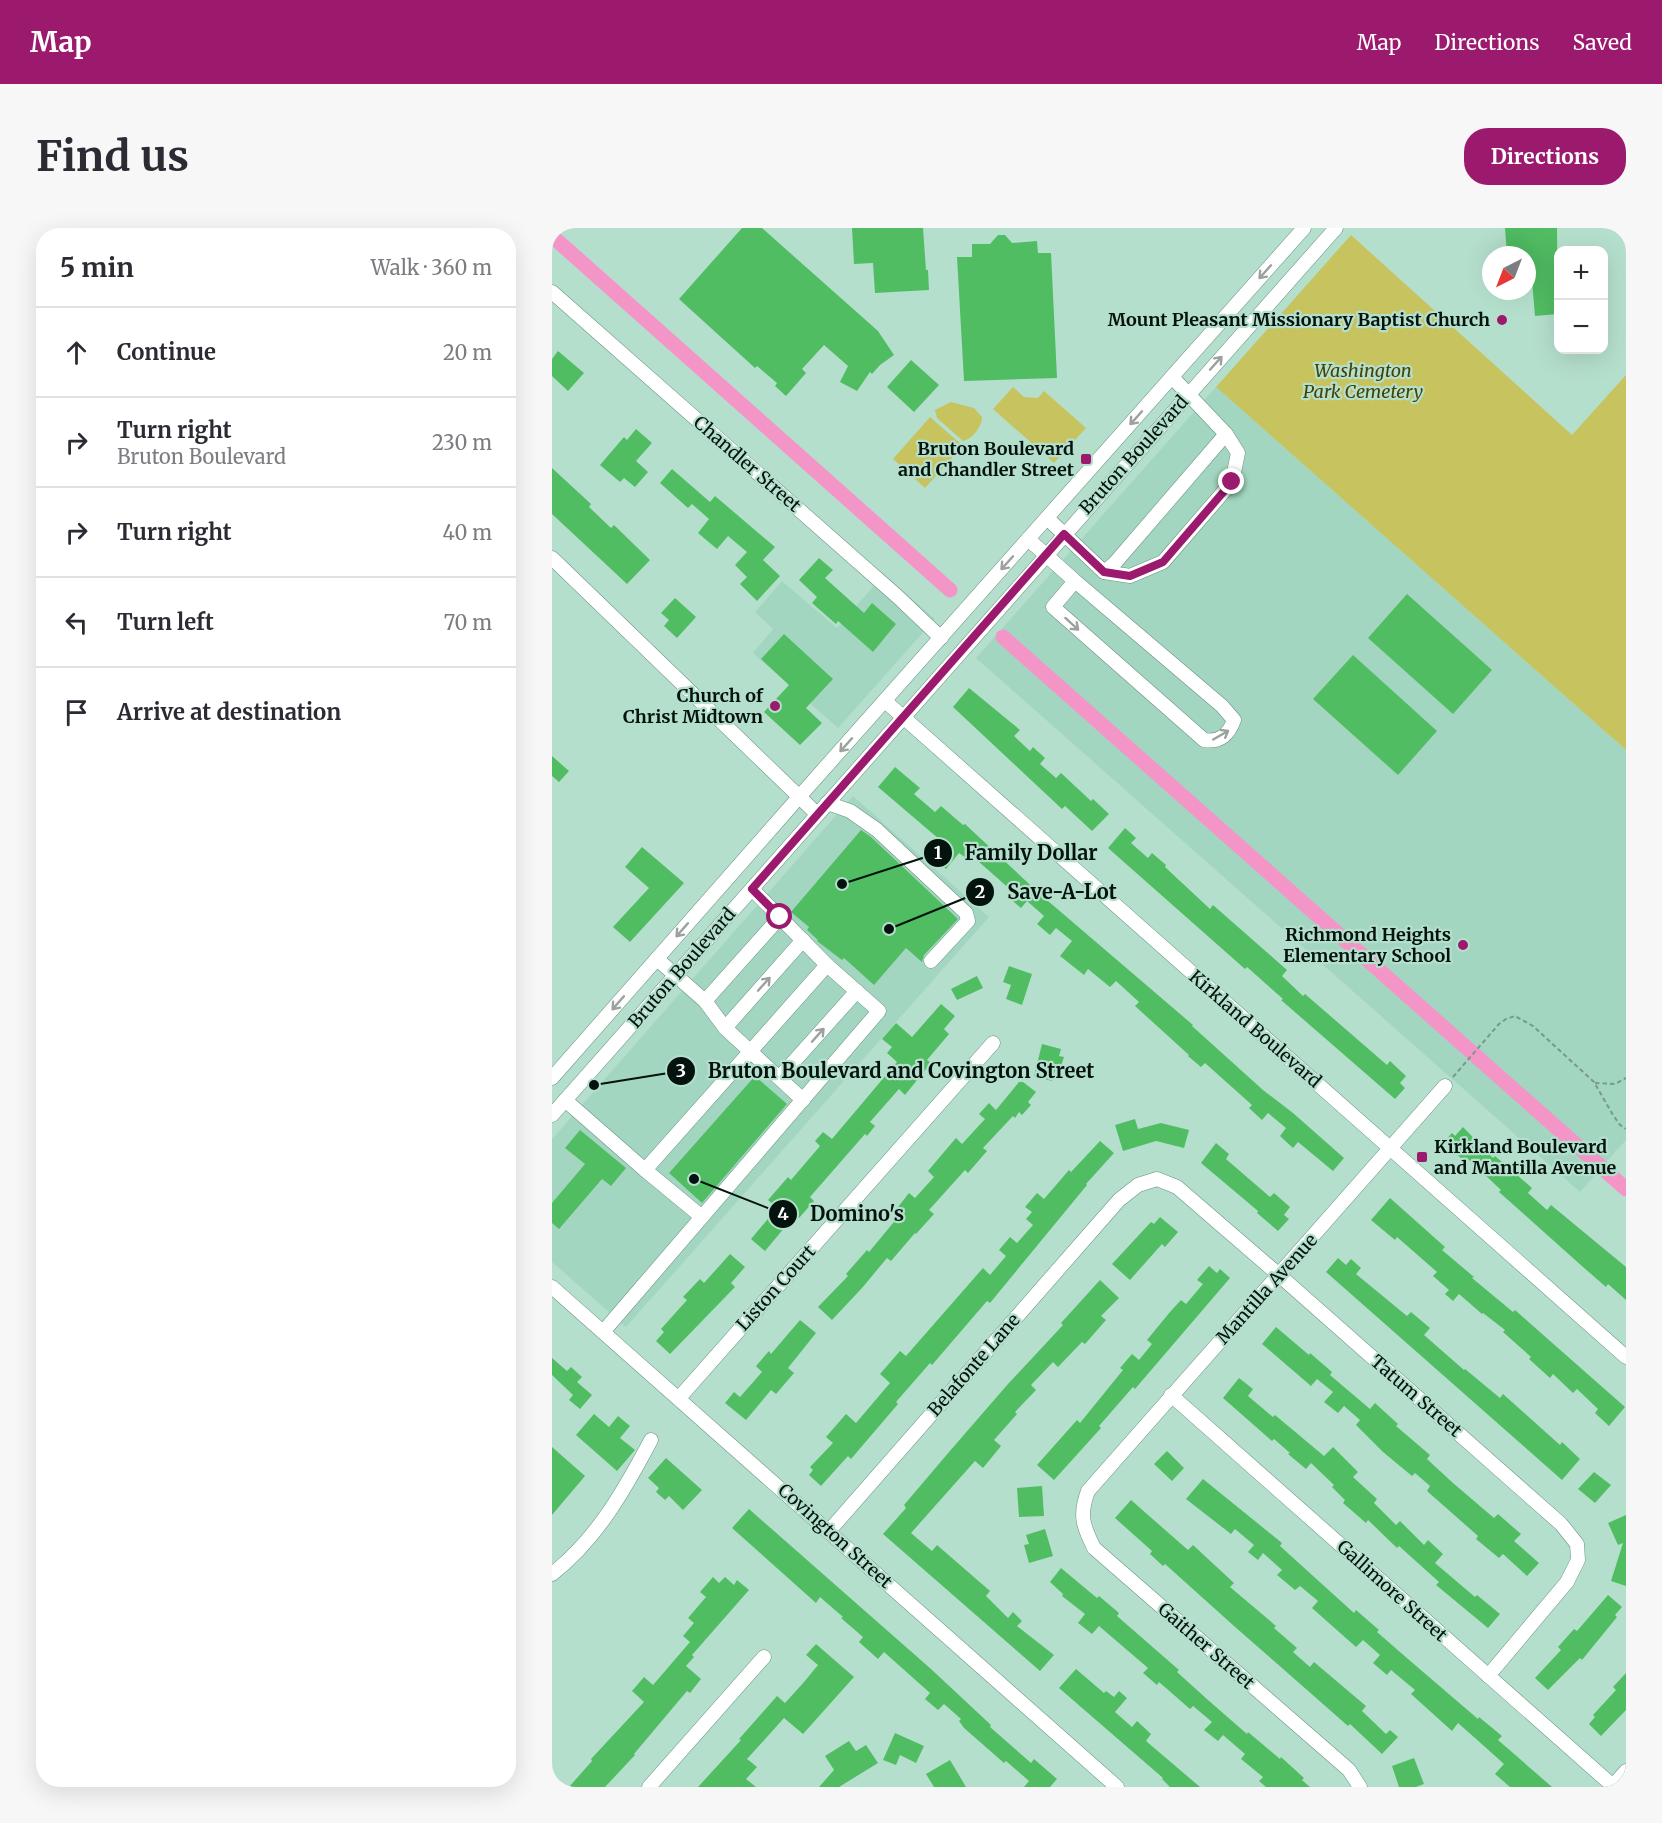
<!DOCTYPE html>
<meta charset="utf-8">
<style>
:root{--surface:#fff;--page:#f7f7f7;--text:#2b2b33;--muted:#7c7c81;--line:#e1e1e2;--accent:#9c1a6e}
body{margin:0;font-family:Merriweather,serif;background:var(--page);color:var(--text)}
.controls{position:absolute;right:18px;top:18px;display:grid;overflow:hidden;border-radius:12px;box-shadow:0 6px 24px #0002}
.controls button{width:54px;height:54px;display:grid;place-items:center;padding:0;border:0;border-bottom:2px solid var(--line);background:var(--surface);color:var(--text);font:30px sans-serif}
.compass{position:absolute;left:930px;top:18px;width:54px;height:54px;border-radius:50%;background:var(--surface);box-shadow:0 6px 24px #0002;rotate:222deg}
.stop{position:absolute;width:18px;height:18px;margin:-14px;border:4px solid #9c1a6e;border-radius:50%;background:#fff}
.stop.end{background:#9c1a6e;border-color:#fff;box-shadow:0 2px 6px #0008}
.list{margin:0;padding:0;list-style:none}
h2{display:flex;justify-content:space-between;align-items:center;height:78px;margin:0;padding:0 24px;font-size:26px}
h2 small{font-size:20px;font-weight:400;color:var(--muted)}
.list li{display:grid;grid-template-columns:39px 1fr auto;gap:18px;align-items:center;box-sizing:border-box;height:90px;padding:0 24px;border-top:2px solid var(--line)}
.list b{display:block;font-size:22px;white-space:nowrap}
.list p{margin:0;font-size:20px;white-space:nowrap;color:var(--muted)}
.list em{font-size:20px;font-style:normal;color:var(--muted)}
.icon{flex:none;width:33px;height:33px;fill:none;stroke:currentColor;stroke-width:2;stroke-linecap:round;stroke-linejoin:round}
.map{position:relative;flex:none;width:1074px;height:1559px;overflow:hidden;border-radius:24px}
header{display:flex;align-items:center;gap:36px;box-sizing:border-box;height:84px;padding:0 30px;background:var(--accent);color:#fff}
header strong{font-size:28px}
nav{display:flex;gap:33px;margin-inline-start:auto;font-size:21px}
.intro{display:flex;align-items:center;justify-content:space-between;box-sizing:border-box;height:144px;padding:0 36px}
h1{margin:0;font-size:42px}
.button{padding:15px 27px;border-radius:24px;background:var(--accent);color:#fff;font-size:21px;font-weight:700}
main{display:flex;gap:36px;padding:0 36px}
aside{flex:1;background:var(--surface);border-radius:24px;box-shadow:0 6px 24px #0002}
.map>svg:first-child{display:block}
</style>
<header>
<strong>Map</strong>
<nav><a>Map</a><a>Directions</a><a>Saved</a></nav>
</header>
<div class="intro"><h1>Find us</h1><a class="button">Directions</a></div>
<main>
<aside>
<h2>5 min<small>Walk · 360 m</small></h2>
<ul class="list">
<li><svg class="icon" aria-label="ahead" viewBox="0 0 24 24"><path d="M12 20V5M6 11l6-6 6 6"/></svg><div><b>Continue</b></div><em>20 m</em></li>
<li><svg class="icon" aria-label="right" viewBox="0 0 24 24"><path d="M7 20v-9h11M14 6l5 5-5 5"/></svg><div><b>Turn right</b><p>Bruton Boulevard</p></div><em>230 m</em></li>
<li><svg class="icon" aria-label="right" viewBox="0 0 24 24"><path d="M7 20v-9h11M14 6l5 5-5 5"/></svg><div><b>Turn right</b></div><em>40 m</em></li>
<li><svg class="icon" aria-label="left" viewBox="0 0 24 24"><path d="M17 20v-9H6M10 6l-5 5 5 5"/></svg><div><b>Turn left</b></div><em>70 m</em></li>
<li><svg class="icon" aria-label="arrive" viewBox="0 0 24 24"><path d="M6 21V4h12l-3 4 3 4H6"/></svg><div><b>Arrive at destination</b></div></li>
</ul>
</aside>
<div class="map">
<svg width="1074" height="1559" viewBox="0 0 1074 1559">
<rect width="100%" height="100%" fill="#b5dfcd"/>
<g fill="#a3d6c0">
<polygon points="664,159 1074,522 1074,912 1028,964 424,430"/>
<polygon points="332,346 383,391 286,500 201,425 221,401 203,384 230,353 285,400"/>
<polygon points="301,568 437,689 74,1099 0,1034 0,911"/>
</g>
<g fill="#c7c35f">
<polygon points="799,7 1020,207 1074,147 1074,522 664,159"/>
<polygon points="461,159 472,169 486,170 492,163 534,200 502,235 441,181"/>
<path d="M 399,174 L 422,180 L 430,189 C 430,198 421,211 411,213 L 385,190 L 383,182 Z"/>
<polygon points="378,189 411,218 373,260 341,231"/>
</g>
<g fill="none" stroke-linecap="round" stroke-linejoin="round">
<g stroke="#f495c8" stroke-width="15">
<polyline points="0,8 398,362"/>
<polyline points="451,409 1074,961"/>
</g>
</g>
<g fill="#51bd63">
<polygon points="190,0 210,0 326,103 342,127 328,137 320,146 318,144 305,163 288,154 296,138 272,117 250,141 254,145 234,168 223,158 225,155 205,138 203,140 127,71"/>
<polygon points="300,0 371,0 374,42 376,42 377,62 323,65 321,35 302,36"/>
<polygon points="953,0 1005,0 1006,86 983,88 979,40 975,40 975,27 955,27"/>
<polygon points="446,7 453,7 460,15 485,13 486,25 499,25 505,150 412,153 405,29 420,29 420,16 438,16"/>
<polygon points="6,123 32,145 16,163 0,148 0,131"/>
<polygon points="359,132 387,157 362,184 335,159"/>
<polygon points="84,201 100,215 84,233 96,244 83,259 72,250 68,254 48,237 72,209 75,212"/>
<polygon points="0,240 39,276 37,279 59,300 62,297 98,332 75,356 0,286"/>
<polygon points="120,241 158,274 163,268 223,319 211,332 228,348 205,373 188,356 195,349 183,337 195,324 176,308 165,321 146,305 157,291 140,276 136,280 108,255"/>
<polygon points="267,330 281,342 273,350 312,385 320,375 344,396 321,424 286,393 284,396 260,375 265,369 247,352"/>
<polygon points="855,366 940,442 901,486 816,410"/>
<polygon points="123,370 144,389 125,410 112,398 117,392 109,385"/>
<polygon points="232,406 281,451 254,480 270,495 248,517 212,484 237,457 209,431"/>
<polygon points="801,427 885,503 846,547 761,471"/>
<polygon points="417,460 468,502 462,508 478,523 481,519 493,530 488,536 504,550 509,545 539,573 541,571 557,586 540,603 513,578 510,581 401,479"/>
<polygon points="0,528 17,543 7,554 0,548"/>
<polygon points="343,539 368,560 362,566 383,584 389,578 411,597 413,596 489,667 641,797 640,798 711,862 741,885 792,930 781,943 746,914 741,920 728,908 734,900 716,885 710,892 697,880 700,877 653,835 649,839 636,828 637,827 583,778 587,774 564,753 558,759 536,741 532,747 508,728 520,713 504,700 498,707 485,696 492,688 475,673 469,680 455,668 460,663 418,626 414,630 407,625 394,641 383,631 394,617 326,559"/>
<polygon points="573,600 584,610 579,615 596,630 600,625 614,637 613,639 658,681 661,677 735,742 730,748 751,768 753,766 835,837 838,833 854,848 848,855 853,860 843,871 729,772 731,771 695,739 693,741 556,620"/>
<polygon points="309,602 319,609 406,691 372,727 370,734 354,720 322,757 292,730 290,732 265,713 266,712 255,702 257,699 239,684"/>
<polygon points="90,619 132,655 78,714 61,699 97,660 73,639"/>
<polygon points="457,738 480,746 470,777 454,771 459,757 451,754"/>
<polygon points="425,748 431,760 405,772 399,761"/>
<polygon points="389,776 403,788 392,801 397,806 375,832 379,835 353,867 347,861 318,894 323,898 315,908 313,906 258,969 262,973 247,990 243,987 213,1023 199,1011 225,980 216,972 236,949 239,952 268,918 263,913 271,904 280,911 345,834 335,825 340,819 330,811 344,795 360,809"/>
<polygon points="490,816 509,821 507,828 512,829 507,844 503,842 500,853 482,848"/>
<polygon points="203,848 235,876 150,975 117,945"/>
<polygon points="467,854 471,854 484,864 476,874 479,877 470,887 467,884 463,890 461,888 431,920 435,923 416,945 413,942 377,982 382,986 364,1006 363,1005 339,1033 335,1030 310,1060 280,1092 266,1079 296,1048 294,1046 315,1022 317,1024 351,983 346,979 357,965 363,970 382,949 376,943 392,924 404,910 410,916 433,891 427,886 437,875 444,882"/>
<polygon points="583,891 586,901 609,895 637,902 632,920 604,913 571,923 563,897"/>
<polygon points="911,899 941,930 943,928 980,960 976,965 995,982 999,977 1074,1039 1074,1072 1056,1056 1054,1059 1031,1039 947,964 949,962 915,930 912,933 892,914 900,905 903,908"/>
<polygon points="28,902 74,940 59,958 50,951 7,1001 0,995 0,975 33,936 13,920"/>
<polygon points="548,913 562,925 534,956 535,957 438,1075 435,1073 380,1137 378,1135 344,1174 346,1176 299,1231 296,1228 269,1258 257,1247 261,1242 258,1239 281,1215 274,1209 294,1186 304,1195 338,1155 328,1146 348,1123 354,1128 431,1040 438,1047 454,1028 447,1022 458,1009 465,1015 481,997 474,991 480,984 473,979 485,965 492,971 517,942 519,944"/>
<polygon points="664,915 677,926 674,931 718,969 722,965 738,979 732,987 737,991 726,1003 705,985 706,983 649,935"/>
<polygon points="838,970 893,1019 890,1022 922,1049 920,1050 961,1084 963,1082 1073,1179 1057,1198 1043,1185 1046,1181 1025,1161 1021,1165 1001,1146 998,1150 977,1131 979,1129 951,1104 953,1102 931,1085 930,1086 907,1066 901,1073 893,1066 897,1062 881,1048 885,1044 845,1009 843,1012 819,992"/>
<polygon points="608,989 626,1004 613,1019 610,1016 578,1052 560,1036 599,994 602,996"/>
<polygon points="178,1026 193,1039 179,1055 183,1059 118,1126 104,1113 112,1104 109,1101 135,1072 131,1069 148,1051 152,1055"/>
<polygon points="786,1030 794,1037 799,1031 809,1040 804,1046 855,1088 859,1084 878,1100 872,1107 912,1142 913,1141 948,1170 951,1166 1008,1217 1010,1214 1028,1231 1010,1252 774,1044"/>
<polygon points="657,1038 665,1045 668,1041 678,1050 583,1161 581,1159 547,1198 549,1200 502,1252 485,1237 525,1192 528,1195 571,1142 568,1140 580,1126 587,1132 600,1116 595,1112 618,1084 629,1072 634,1076 651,1056 645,1052"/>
<polygon points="548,1052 567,1070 549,1088 554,1092 533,1116 530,1114 506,1139 501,1134 479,1157 484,1162 463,1184 465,1186 442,1212 449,1218 431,1240 423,1233 359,1305 380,1323 385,1317 438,1363 434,1368 456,1390 461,1384 470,1393 465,1398 502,1427 488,1443 331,1306 354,1280 352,1277 397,1224 456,1156 511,1097 509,1095"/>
<polygon points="248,1092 264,1105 236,1140 242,1145 224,1166 219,1162 194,1192 173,1175 182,1164 188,1169 210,1144 204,1138 217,1123 219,1126"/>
<polygon points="724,1099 757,1127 758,1125 780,1144 778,1147 818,1181 823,1175 846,1196 844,1198 878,1227 875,1231 901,1255 942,1290 946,1286 969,1306 962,1313 987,1335 975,1348 951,1326 947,1330 924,1311 926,1308 875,1263 878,1258 863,1245 860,1248 831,1224 804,1197 808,1192 792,1178 786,1185 772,1174 781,1164 765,1151 759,1158 710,1116"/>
<polygon points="0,1130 15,1143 19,1139 30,1149 25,1154 40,1167 28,1181 17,1172 21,1167 0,1147"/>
<polygon points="687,1150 701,1161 696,1168 721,1189 723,1187 772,1228 781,1219 806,1244 801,1249 825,1271 822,1275 844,1297 848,1293 872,1317 876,1312 891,1326 883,1335 923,1369 925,1367 948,1386 936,1400 884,1357 887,1354 847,1318 845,1320 816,1292 814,1295 791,1275 793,1272 780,1259 782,1257 759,1235 754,1241 736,1226 738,1225 722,1211 720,1213 671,1170"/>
<polygon points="42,1186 57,1199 66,1188 78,1198 68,1210 83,1222 65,1243 24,1207"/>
<polygon points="0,1219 33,1248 0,1287"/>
<polygon points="615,1223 632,1240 620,1253 602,1236"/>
<polygon points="114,1230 150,1262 131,1282 117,1268 113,1272 104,1264 107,1260 96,1250"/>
<polygon points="1042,1244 1059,1257 1043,1275 1026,1261"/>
<polygon points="651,1251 730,1315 728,1318 802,1385 804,1382 827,1402 825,1404 856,1431 926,1491 927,1489 950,1508 946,1512 1000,1559 958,1559 943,1546 952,1536 923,1510 906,1495 900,1503 859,1466 863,1462 839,1442 835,1447 821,1435 828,1427 811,1412 804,1419 760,1380 766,1373 748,1358 743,1362 725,1347 730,1342 711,1325 706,1332 696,1324 702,1317 683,1301 679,1306 634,1271"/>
<polygon points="490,1258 492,1288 467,1289 465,1260"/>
<polygon points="579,1272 636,1322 641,1317 682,1355 678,1359 724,1398 722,1400 745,1420 741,1424 758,1439 762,1434 814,1478 810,1483 834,1506 838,1502 846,1509 830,1526 798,1496 796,1498 682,1398 613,1336 611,1338 598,1326 600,1323 563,1290"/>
<polygon points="197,1281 379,1441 439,1497 438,1499 479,1535 482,1531 505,1551 498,1559 472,1559 477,1553 454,1533 452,1535 412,1500 407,1493 409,1491 392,1476 386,1482 373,1471 378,1465 332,1424 326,1431 307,1414 311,1409 289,1390 291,1389 268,1369 264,1375 180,1300"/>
<polygon points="1074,1287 1074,1358 1059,1353 1071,1315 1066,1317 1056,1295"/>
<polygon points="493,1301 501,1328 477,1335 472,1317 477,1316 474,1307"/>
<polygon points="509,1340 545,1370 547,1368 567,1385 565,1388 627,1442 625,1444 656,1472 695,1506 696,1504 728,1531 729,1529 752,1550 750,1552 758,1559 714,1559 707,1553 711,1549 689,1531 693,1526 671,1507 666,1513 652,1502 660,1494 641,1478 638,1481 607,1454 605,1457 591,1445 596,1440 547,1398 540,1406 526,1395 533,1386 510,1368 511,1366 498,1354"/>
<polygon points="161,1349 167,1355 173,1349 182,1357 185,1352 197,1362 140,1427 142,1429 134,1438 149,1451 138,1465 135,1463 82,1526 83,1527 53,1559 17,1559 40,1533 39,1531 92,1474 80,1463 92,1449 101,1457 138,1414 131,1408 142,1395 136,1390 154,1369 148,1364"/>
<polygon points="1056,1367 1070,1379 1063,1387 1065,1389 1030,1432 1028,1430 996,1462 983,1450 1009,1422 1006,1419 1022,1401 1025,1403"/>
<polygon points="264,1416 302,1449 251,1506 232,1490 195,1531 205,1539 194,1551 204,1559 146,1559 189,1512 187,1511 225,1468 233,1475 252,1454 266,1437 254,1427"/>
<polygon points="524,1441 552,1465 554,1463 562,1469 567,1463 575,1470 563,1484 580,1499 585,1493 599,1506 594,1513 648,1559 618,1559 610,1551 611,1550 507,1460"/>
<polygon points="1074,1445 1074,1482 1049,1508 1037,1496 1043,1489 1041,1487 1064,1462 1061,1459"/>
<polygon points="343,1505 372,1518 364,1535 348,1527 344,1537 331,1532"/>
<polygon points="297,1513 304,1523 314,1517 326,1535 287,1559 267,1559 282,1542 273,1528"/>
<polygon points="862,1530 872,1556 864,1559 847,1559 840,1538"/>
<polygon points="398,1532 414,1559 382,1559 374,1546"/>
</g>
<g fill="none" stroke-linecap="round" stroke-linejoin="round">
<defs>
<g id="minor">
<polyline points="0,64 346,369 389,410"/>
<polyline points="495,290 552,344 578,348 611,334 680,254 686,225 674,206 620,149"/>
<path d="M 476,311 L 523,353 L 670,478 L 682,492 C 677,506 668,515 652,512 L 501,379 L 523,353"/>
<polyline points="0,330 265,586"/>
<polyline points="552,344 562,336 674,206"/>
<polyline points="333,473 1074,1129"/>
<polyline points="275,575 298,583 325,602 414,685 416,693 379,733"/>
<polyline points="105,731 153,773 173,800 251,872"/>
<polyline points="153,773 228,689"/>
<polyline points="173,800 251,712"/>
<polyline points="0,850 247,569 752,0"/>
<polyline points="227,850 305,763"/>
<polyline points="13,872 93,942 275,737 200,661"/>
<polyline points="0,887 784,0"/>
<polyline points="93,942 150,989"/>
<polyline points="0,1059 565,1559"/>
<polyline points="51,1104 327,783 275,737"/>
<polyline points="619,1167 1061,1558"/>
<polyline points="127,1170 441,815"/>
<polyline points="277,1303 567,972 586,957 605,951 625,959 727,1047 1009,1296 1025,1316 1026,1332 1015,1354 936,1448"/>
<path d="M 0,1346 C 45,1311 73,1261 99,1212"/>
<polyline points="97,1559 212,1429"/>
<path d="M 808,1559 L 797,1542 L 542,1320 C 531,1298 527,1287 536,1263 L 893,858"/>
<polyline points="1060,1559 1074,1543"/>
</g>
</defs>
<use href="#minor" stroke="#6a9181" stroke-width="15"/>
<g stroke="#77988a" stroke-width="2" stroke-dasharray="4.5 3" stroke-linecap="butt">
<polyline points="901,849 947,796 954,791 963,788 981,798 1042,854 1061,887 1068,897 1074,901"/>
<polyline points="1043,855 1063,856 1074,850"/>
</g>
<use href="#minor" stroke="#fff" stroke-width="14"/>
</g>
<defs><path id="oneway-shaft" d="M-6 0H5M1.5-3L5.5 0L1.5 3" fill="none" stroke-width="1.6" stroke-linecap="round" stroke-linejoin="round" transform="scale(1.5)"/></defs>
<g stroke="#9ba19e">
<use href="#oneway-shaft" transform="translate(713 44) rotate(132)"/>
<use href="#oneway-shaft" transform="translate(664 135) rotate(-48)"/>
<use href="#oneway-shaft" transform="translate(584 190) rotate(132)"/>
<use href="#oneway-shaft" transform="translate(455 335) rotate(132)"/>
<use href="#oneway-shaft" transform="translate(520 396) rotate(42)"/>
<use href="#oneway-shaft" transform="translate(669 507) rotate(-30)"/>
<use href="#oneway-shaft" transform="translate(294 517) rotate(132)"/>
<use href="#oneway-shaft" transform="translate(130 702) rotate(131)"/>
<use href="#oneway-shaft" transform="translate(212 756) rotate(-48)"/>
<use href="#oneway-shaft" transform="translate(66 775) rotate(131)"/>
<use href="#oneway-shaft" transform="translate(266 807) rotate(-48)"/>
</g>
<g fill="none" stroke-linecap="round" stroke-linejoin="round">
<polyline stroke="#9c1a6e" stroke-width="8" points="228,689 200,661 512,306 552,344 578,348 611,334 680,254"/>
</g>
<g fill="#9c1a6e" stroke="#b5dfcd" stroke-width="2">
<circle cx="950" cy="92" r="6"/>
<rect x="528" y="225" width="12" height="12" rx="3"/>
<circle cx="223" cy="478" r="6"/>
<circle cx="911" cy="717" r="6"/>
<rect x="864" y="923" width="12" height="12" rx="3"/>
</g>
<g text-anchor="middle" stroke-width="4.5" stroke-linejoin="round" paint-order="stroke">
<g font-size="18" font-weight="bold" fill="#04130d" stroke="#b5dfcd" text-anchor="end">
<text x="938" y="98">Mount Pleasant Missionary Baptist Church</text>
<text x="522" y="227">Bruton Boulevard<tspan x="522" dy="21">and Chandler Street</tspan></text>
<text x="211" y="474">Church of<tspan x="211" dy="21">Christ Midtown</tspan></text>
<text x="899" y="713">Richmond Heights<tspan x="899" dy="21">Elementary School</tspan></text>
<text x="882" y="925" text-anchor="start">Kirkland Boulevard<tspan x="882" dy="21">and Mantilla Avenue</tspan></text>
</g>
<g font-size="18" font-style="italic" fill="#444103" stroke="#b5dfcd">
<text x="811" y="149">Washington<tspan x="811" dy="21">Park Cemetery</tspan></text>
</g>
<g font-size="18" fill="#04130d" stroke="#b5dfcd">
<text transform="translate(582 227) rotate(-48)" y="6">Bruton Boulevard</text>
<text transform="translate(195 236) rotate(41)" y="6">Chandler Street</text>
<text transform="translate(130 740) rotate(-49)" y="6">Bruton Boulevard</text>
<text transform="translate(703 801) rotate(41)" y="6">Kirkland Boulevard</text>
<text transform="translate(224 1060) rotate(-48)" y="6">Liston Court</text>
<text transform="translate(715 1061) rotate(-48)" y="6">Mantilla Avenue</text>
<text transform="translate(422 1137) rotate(-49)" y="6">Belafonte Lane</text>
<text transform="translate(864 1168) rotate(41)" y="6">Tatum Street</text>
<text transform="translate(283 1308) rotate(42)" y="6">Covington Street</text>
<text transform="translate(840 1363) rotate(42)" y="6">Gallimore Street</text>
<text transform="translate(654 1418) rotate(41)" y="6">Gaither Street</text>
</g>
</g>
<path fill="none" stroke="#04130d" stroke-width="2" d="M290 656L386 625M337 701L428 664M42 857L129 843M142 951L231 986"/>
<g fill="#04130d" stroke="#b5dfcd" stroke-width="2">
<circle cx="290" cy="656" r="6"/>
<circle cx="337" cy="701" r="6"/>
<circle cx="42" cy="857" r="6"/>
<circle cx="142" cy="951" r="6"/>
<circle cx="386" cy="625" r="15"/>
<circle cx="428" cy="664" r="15"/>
<circle cx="129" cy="843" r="15"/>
<circle cx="231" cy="986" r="15"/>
</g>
<g font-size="18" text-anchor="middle" font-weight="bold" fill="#fff">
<text x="386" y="631">1</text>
<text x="428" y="670">2</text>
<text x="129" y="849">3</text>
<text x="231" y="992">4</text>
</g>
<g font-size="20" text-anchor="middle" font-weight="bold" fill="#04130d" stroke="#b5dfcd" stroke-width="4.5" stroke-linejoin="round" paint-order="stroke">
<text x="479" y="632">Family Dollar</text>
<text x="510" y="671">Save-A-Lot</text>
<text x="349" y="850">Bruton Boulevard and Covington Street</text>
<text x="305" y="993">Domino's</text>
</g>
</svg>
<div class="controls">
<button>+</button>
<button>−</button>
</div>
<svg class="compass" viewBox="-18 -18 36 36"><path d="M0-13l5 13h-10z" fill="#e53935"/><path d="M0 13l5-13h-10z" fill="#7c7c81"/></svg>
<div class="stop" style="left:228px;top:689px"></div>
<div class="stop end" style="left:680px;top:254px"></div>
</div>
</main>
